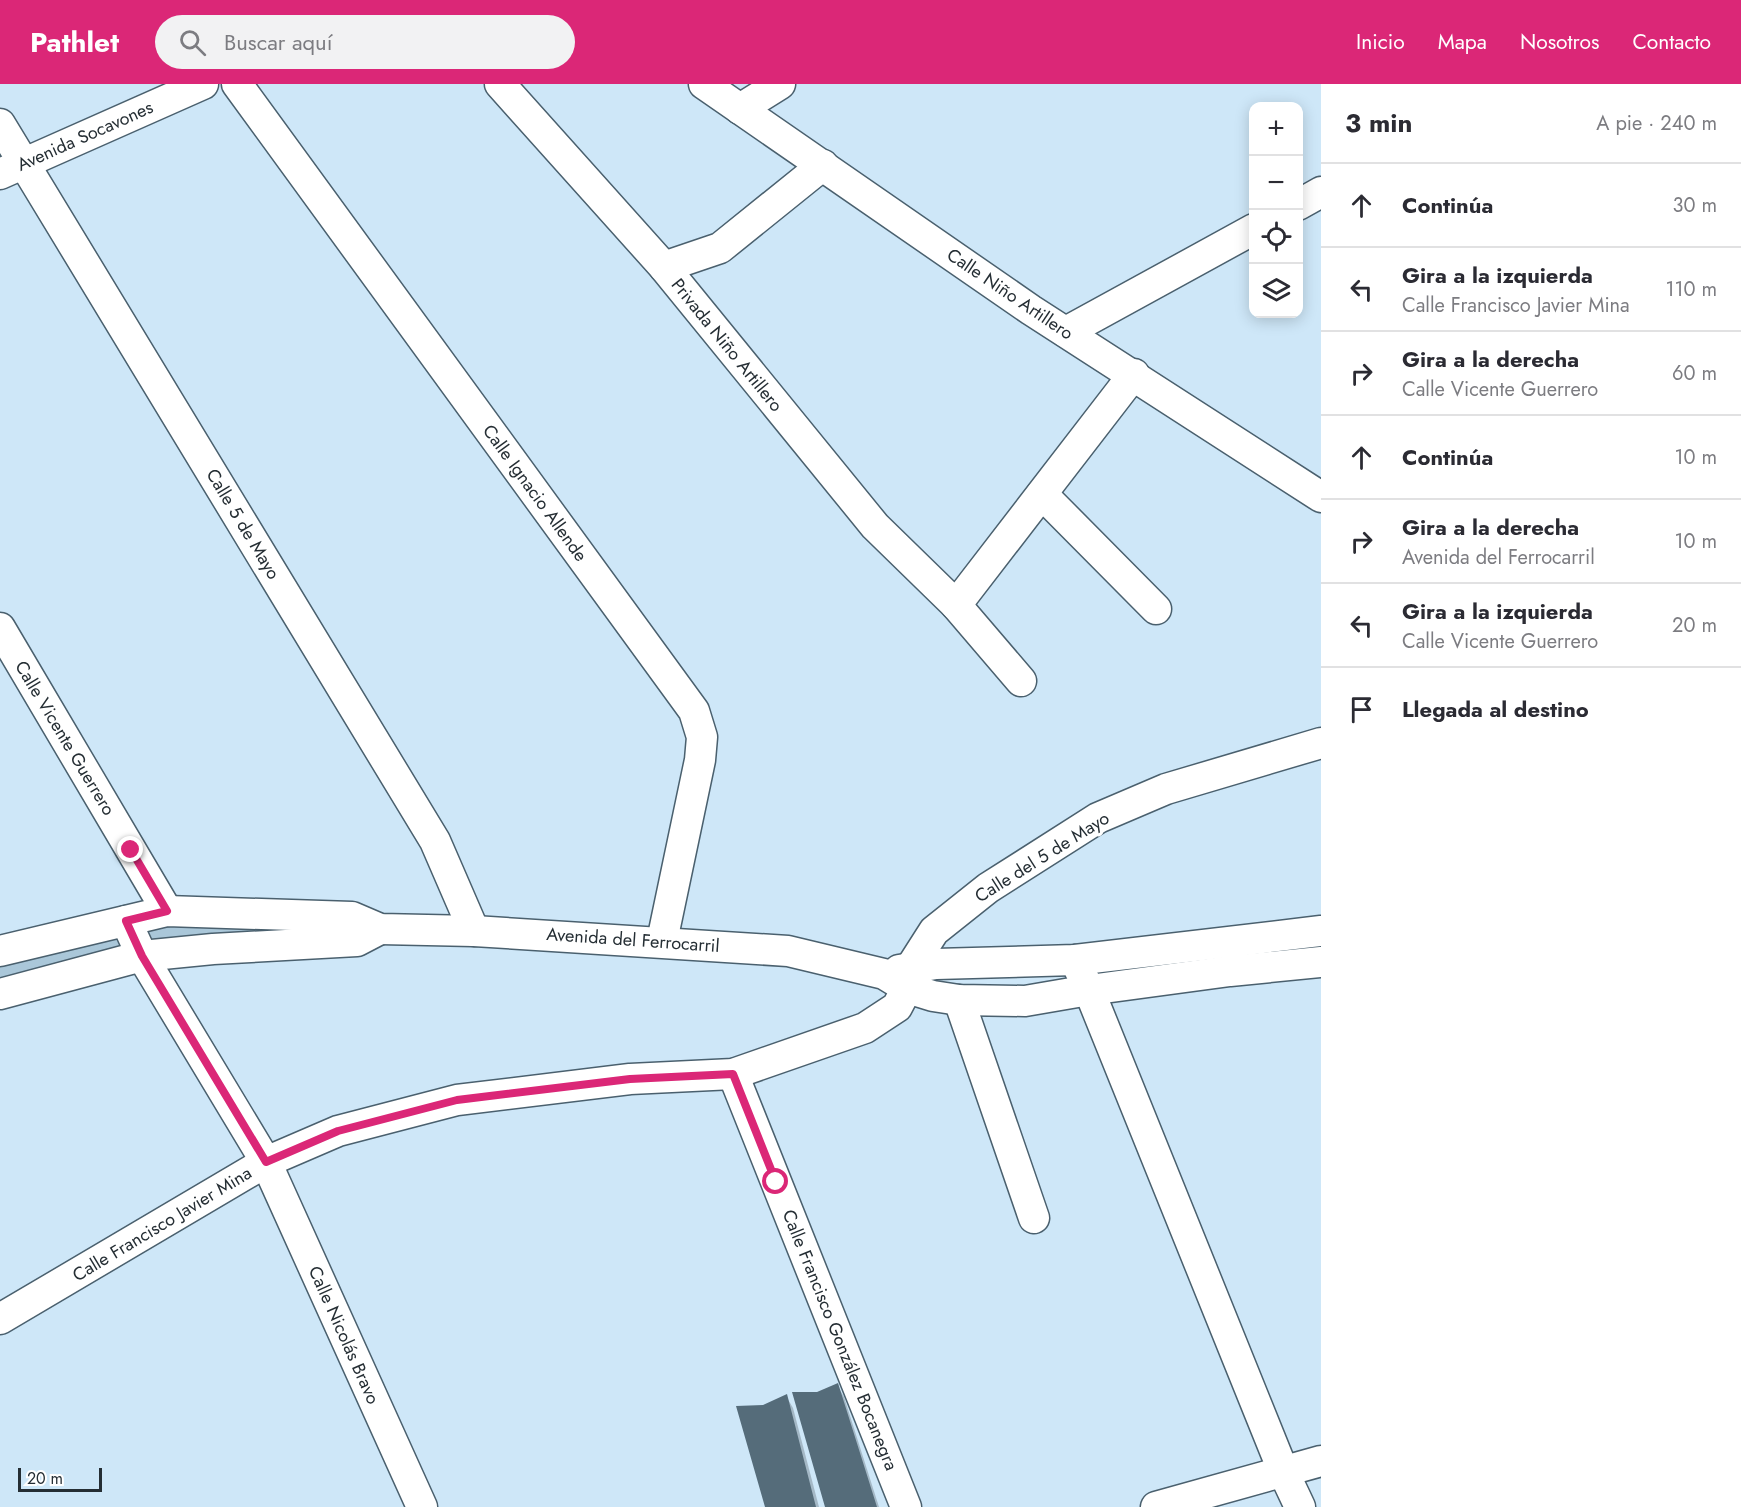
<!DOCTYPE html>
<html lang="es">
<meta charset="utf-8">
<style>
:root{--surface:#fff;--page:#f2f2f3;--text:#2b2b33;--muted:#7c7c81;--line:#e1e1e2;--accent:#db2777}
body{margin:0;font-family:Jost,sans-serif;background:var(--page);color:var(--text)}
.controls{position:absolute;right:18px;top:18px;display:grid;overflow:hidden;border-radius:12px;box-shadow:0 3px 15px #0003}
.controls button{width:54px;height:54px;display:grid;place-items:center;padding:0;border:0;border-bottom:2px solid var(--line);background:var(--surface);color:var(--text);font:30px sans-serif}
.scale{position:absolute;left:18px;bottom:15px;width:84px;box-sizing:border-box;padding-left:6px;border:3px solid #252e34;border-top:0;font-size:16px;line-height:21px;white-space:nowrap;color:#252e34;-webkit-text-stroke:4px #fff;paint-order:stroke}
.stop{position:absolute;width:18px;height:18px;margin:-14px;border:4px solid #db2777;border-radius:50%;background:#fff}
.stop.end{background:#db2777;border-color:#fff;box-shadow:0 2px 6px #0008}
.list{margin:0;padding:0;list-style:none}
h2{display:flex;justify-content:space-between;align-items:center;height:78px;margin:0;padding:0 24px;font-size:26px}
h2 small{font-size:20px;font-weight:400;color:var(--muted)}
.list li{display:grid;grid-template-columns:39px 1fr auto;gap:18px;align-items:center;box-sizing:border-box;height:84px;padding:0 24px;border-top:2px solid var(--line)}
.list b{display:block;font-size:22px;white-space:nowrap}
.list p{margin:0;font-size:20px;white-space:nowrap;color:var(--muted)}
.list em{font-size:20px;font-style:normal;color:var(--muted)}
.icon{flex:none;width:33px;height:33px;fill:none;stroke:currentColor;stroke-width:2;stroke-linecap:round;stroke-linejoin:round}
.map{position:relative;flex:none;width:1321px;height:1423px;overflow:hidden}
header{display:flex;align-items:center;gap:36px;box-sizing:border-box;height:84px;padding:0 30px;background:var(--accent);color:#fff}
header strong{font-size:28px}
nav{display:flex;gap:33px;margin-inline-start:auto;font-size:21px}
.search{width:420px;height:54px;background:var(--page);display:flex;align-items:center;gap:15px;box-sizing:border-box;padding:0 21px;border-radius:33px;color:var(--muted);font-size:22px}
main{display:flex}
aside{flex:1;background:var(--surface)}
.map>svg:first-child{display:block}
</style>
<header>
<strong>Pathlet</strong>
<div class="search"><svg class="icon" aria-label="search" viewBox="0 0 24 24"><circle cx="10" cy="10" r="6"/><path d="M15 15l6 6"/></svg>Buscar aquí</div>
<nav><a>Inicio</a><a>Mapa</a><a>Nosotros</a><a>Contacto</a></nav>
</header>
<main>
<div class="map">
<svg width="1321" height="1423" viewBox="0 0 1321 1423">
<rect width="100%" height="100%" fill="#cee7f8"/>
<polygon fill="#aac7d9" points="167,827 380,845 142,872 0,910 0,867"/>
<g fill="#0003">
<polygon points="837,1301 844,1313 879,1423 827,1423 818,1310"/>
<polygon points="786,1312 793,1324 819,1423 766,1423 764,1323"/>
</g>
<g fill="#556c7a">
<polygon points="838,1299 877,1423 825,1423 792,1308 817,1308"/>
<polygon points="787,1310 816,1423 765,1423 736,1322 763,1321"/>
</g>
<g fill="none" stroke-linecap="round" stroke-linejoin="round">
<defs>
<g id="street">
<polyline points="237,0 694,627 702,653 700,676 662,857"/>
<polyline points="500,0 664,183 875,442 956,521 1021,597"/>
<polyline points="704,0 1031,226 1321,413"/>
<polyline points="740,25 780,0"/>
<polyline points="0,40 435,757 474,847"/>
<polyline points="0,90 203,0"/>
<polyline points="1298,121 1321,108"/>
<polyline points="664,183 720,164 823,81"/>
<polyline points="1066,248 1254,145"/>
<polyline points="1042,410 1156,525"/>
<polyline points="956,521 1134,290"/>
<polyline points="0,544 167,827"/>
<polyline points="126,837 142,872 266,1078 422,1423"/>
<polyline points="0,867 167,827 352,833 380,845 474,847 788,867 884,890 907,904 933,912 959,916 1025,917 1089,906 1230,887 1321,878"/>
<polyline points="1075,876 1089,906 1284,1389 1300,1423"/>
<polyline points="899,886 936,880 1075,876 1321,847"/>
<polyline points="0,910 142,872 213,865 357,857 380,845"/>
<polyline points="959,916 1034,1134"/>
<polyline points="733,990 906,1423"/>
<polyline points="0,1235 266,1078 338,1047 457,1016 630,995 733,990 865,944 897,923 907,904 911,883 934,847 988,804 1098,734 1166,705 1321,659"/>
<polyline points="1156,1423 1321,1377"/>
</g>
</defs>
<use href="#street" stroke="#4a606e" stroke-width="33"/>
<use href="#street" stroke="#fff" stroke-width="30"/>
</g>
<g fill="none" stroke-linecap="round" stroke-linejoin="round">
<polyline stroke="#db2777" stroke-width="8" points="131,766 167,827 126,837 142,872 266,1078 338,1047 457,1016 630,995 733,990 776,1098"/>
</g>
<g text-anchor="middle" stroke-width="6" stroke-linejoin="round" paint-order="stroke">
<g font-size="18" fill="#252e34" stroke="#fff">
<text transform="translate(85 52) rotate(-24)" y="6">Avenida Socavones</text>
<text transform="translate(1010 210) rotate(34)" y="6">Calle Niño Artillero</text>
<text transform="translate(727 261) rotate(51)" y="6">Privada Niño Artillero</text>
<text transform="translate(535 409) rotate(54)" y="6">Calle Ignacio Allende</text>
<text transform="translate(243 440) rotate(59)" y="6">Calle 5 de Mayo</text>
<text transform="translate(65 654) rotate(59)" y="6">Calle Vicente Guerrero</text>
<text transform="translate(1042 773) rotate(-32)" y="6">Calle del 5 de Mayo</text>
<text transform="translate(633 856) rotate(4)" y="6">Avenida del Ferrocarril</text>
<text transform="translate(162 1140) rotate(-31)" y="6">Calle Francisco Javier Mina</text>
<text transform="translate(344 1251) rotate(66)" y="6">Calle Nicolás Bravo</text>
<text transform="translate(840 1256) rotate(68)" y="6">Calle Francisco González Bocanegra</text>
</g>
</g>
</svg>
<div class="controls">
<button>+</button>
<button>−</button>
<button><svg class="icon" aria-label="locate" viewBox="0 0 24 24"><circle cx="12" cy="12" r="6"/><path d="M12 2v4M12 18v4M2 12h4M18 12h4"/></svg></button>
<button><svg class="icon" aria-label="layers" viewBox="0 0 24 24"><path d="M12 4l9 5-9 5-9-5zM3 14l9 5 9-5"/></svg></button>
</div>
<div class="scale">20 m</div>
<div class="stop" style="left:776px;top:1098px"></div>
<div class="stop end" style="left:131px;top:766px"></div>
</div>
<aside>
<h2>3 min<small>A pie · 240 m</small></h2>
<ul class="list">
<li><svg class="icon" aria-label="ahead" viewBox="0 0 24 24"><path d="M12 20V5M6 11l6-6 6 6"/></svg><div><b>Continúa</b></div><em>30 m</em></li>
<li><svg class="icon" aria-label="left" viewBox="0 0 24 24"><path d="M17 20v-9H6M10 6l-5 5 5 5"/></svg><div><b>Gira a la izquierda</b><p>Calle Francisco Javier Mina</p></div><em>110 m</em></li>
<li><svg class="icon" aria-label="right" viewBox="0 0 24 24"><path d="M7 20v-9h11M14 6l5 5-5 5"/></svg><div><b>Gira a la derecha</b><p>Calle Vicente Guerrero</p></div><em>60 m</em></li>
<li><svg class="icon" aria-label="ahead" viewBox="0 0 24 24"><path d="M12 20V5M6 11l6-6 6 6"/></svg><div><b>Continúa</b></div><em>10 m</em></li>
<li><svg class="icon" aria-label="right" viewBox="0 0 24 24"><path d="M7 20v-9h11M14 6l5 5-5 5"/></svg><div><b>Gira a la derecha</b><p>Avenida del Ferrocarril</p></div><em>10 m</em></li>
<li><svg class="icon" aria-label="left" viewBox="0 0 24 24"><path d="M17 20v-9H6M10 6l-5 5 5 5"/></svg><div><b>Gira a la izquierda</b><p>Calle Vicente Guerrero</p></div><em>20 m</em></li>
<li><svg class="icon" aria-label="arrive" viewBox="0 0 24 24"><path d="M6 21V4h12l-3 4 3 4H6"/></svg><div><b>Llegada al destino</b></div></li>
</ul>
</aside>
</main>
